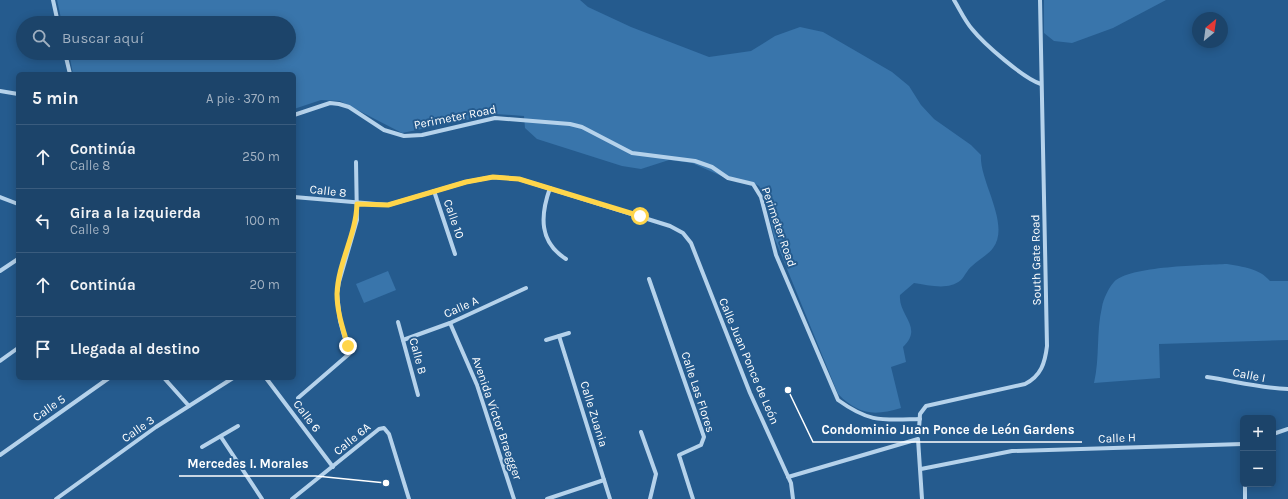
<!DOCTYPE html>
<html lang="es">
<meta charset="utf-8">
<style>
:root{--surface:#1c446a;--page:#294e72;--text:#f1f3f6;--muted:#a0b0c1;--line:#3a5c7e}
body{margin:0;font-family:Karla,sans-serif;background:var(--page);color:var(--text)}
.controls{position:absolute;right:12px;bottom:12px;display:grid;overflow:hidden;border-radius:6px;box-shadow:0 2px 10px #0003}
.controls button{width:36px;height:36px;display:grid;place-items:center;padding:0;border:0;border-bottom:1px solid var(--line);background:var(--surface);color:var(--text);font:20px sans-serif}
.compass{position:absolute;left:1192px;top:12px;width:36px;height:36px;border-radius:50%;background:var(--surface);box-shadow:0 2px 10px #0003;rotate:29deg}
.stop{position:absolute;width:12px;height:12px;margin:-9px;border:3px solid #ffd54a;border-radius:50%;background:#fff}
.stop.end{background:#ffd54a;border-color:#fff;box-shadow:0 1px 4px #0008}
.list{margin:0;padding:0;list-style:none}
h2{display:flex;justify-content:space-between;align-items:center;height:52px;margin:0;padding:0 16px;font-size:17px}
h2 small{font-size:13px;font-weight:400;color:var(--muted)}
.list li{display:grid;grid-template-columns:26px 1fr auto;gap:12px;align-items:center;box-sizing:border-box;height:64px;padding:0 16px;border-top:1px solid var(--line)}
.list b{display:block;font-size:15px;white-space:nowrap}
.list p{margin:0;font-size:13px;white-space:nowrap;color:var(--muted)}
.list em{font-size:13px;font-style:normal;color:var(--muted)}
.icon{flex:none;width:22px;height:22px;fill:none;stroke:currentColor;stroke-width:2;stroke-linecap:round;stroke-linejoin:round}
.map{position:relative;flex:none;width:1288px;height:499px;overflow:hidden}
.search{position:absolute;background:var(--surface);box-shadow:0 2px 10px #0003;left:16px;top:16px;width:280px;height:44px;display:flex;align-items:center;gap:10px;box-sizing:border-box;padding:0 14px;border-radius:22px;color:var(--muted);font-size:15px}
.panel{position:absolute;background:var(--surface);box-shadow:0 2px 10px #0003;left:16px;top:72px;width:280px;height:308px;border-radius:6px}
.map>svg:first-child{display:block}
</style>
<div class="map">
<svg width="1288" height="499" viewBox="0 0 1288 499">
<rect width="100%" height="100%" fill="#255b8e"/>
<g fill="#3975ab">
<path d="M 57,0 L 580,0 L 588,7 L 631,27 L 709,57 L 751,51 L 775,36 L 800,27 L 823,32 L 892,72 L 909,86 L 921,105 L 934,119 L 971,145 L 981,155 C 979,181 1011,224 993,248 C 988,255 978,260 972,266 C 967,270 965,276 961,280 C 948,291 929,285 914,283 L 900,295 C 898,316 924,327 903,347 L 906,362 L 891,367 L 901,408 C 874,416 859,415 838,394 L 774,237 L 765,195 L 759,186 L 752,182 L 726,178 L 692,163 L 669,160 L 641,169 L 622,166 L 537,139 L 525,128 L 524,116 L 496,114 L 402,133 L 340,101 L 321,100 L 294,109 L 294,74 L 73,74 L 69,53 L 289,53 L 289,23 L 62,23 Z"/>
<polygon points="1044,0 1166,0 1113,28 1072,43 1054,41 1044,33"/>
<path d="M 1227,264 C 1243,267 1259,268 1270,281 L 1288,281 L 1288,340 L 1159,344 L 1160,378 L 1094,383 C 1100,358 1096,332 1102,307 C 1103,300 1109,287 1114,282 C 1128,266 1205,265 1227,264 Z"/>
<polygon points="388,271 396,290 364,303 356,284"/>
</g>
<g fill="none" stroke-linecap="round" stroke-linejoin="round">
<g stroke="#b5d2eb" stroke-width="4">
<polyline points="53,0 58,23"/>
<path d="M 954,0 C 960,10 965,21 972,29 C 984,44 1023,78 1041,84"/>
<polyline points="65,53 70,74"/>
<polyline points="0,91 18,94"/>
<path d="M 294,115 L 330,103 L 339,104 L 349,107 L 384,130 L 404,136 L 422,135 L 495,118 L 570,124 L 582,127 L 632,153 L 695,161 L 712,167 L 728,178 L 753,184 L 761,197 L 776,255 L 838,400 C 870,423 882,420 920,419"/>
<path d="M 550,188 C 540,216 539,242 566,259"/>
<polyline points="434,191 455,254"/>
<polyline points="0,197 18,204"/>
<polyline points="294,197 388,205 466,182 493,177 519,179 670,226 683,233 691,243 750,393 791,483 793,499"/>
<polyline points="0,271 18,259"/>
<polyline points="649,279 704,437 701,445 679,455 693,499"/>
<polyline points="398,322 418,395"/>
<polyline points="450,323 477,385 514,499"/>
<polyline points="559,336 610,499"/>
<polyline points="403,340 450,323 526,288"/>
<polyline points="546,340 569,333"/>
<polyline points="0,361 18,348"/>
<path d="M 1207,377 C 1234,381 1261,388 1288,389"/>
<polyline points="164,378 189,406"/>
<polyline points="266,378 333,467"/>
<polyline points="298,398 349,354 340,321 337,293 339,282 357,220 356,162"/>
<path d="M 919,429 L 920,414 L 926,406 L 1025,384 C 1041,376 1045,363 1047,346 L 1040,0"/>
<polyline points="641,432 656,474 650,499"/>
<polyline points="1273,434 1288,429"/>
<polyline points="221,437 262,499"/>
<polyline points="202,447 238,426"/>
<polyline points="0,455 109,378"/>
<polyline points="921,469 1012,451 1243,444"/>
<polyline points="788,477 918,439 922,499"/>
<polyline points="1245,484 1245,499"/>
<polyline points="56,499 156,427 233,378"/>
<polyline points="292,499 379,429 384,428 389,434 409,499"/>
<polyline points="547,499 604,480"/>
</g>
</g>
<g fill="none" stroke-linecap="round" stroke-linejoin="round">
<path stroke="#ffd54a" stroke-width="5" d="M 348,346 C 343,329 337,312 337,294 C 338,263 356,235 357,204 L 388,205 L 466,182 L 493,177 L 519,179 L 640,216"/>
</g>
<g text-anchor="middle" stroke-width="4" stroke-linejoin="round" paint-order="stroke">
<g font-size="12" fill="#fff" stroke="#255b8e">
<text transform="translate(455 117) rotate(-11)" y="4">Perimeter Road</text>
<text transform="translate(328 191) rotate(6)" y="4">Calle 8</text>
<text transform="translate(454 219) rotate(71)" y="4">Calle 10</text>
<text transform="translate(779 227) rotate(71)" y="4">Perimeter Road</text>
<text transform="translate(1036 260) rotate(-91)" y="4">South Gate Road</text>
<text transform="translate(461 307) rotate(-24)" y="4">Calle A</text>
<text transform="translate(418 356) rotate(75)" y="4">Calle B</text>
<text transform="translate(749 361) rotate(67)" y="4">Calle Juan Ponce de León</text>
<text transform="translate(1249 375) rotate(11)" y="4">Calle I</text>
<text transform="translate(698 392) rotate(72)" y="4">Calle Las Flores</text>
<text transform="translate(49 408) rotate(-35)" y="4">Calle 5</text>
<text transform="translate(594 414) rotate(73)" y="4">Calle Zuania</text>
<text transform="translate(307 416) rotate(53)" y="4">Calle 6</text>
<text transform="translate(497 418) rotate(71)" y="4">Avenida Víctor Braegger</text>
<text transform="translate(138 429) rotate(-35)" y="4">Calle 3</text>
<text transform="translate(1117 438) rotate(-2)" y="4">Calle H</text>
<text transform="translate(352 439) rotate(-39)" y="4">Calle 6A</text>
</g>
</g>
<path fill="none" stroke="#fff" stroke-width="1.5" d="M788 390L813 442H1082M386 483L316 476H179"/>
<g fill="#fff" stroke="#255b8e" stroke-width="1.5">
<circle cx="788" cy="390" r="4"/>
<circle cx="386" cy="483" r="4"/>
</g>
<g font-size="13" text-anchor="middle" font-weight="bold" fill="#fff" stroke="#255b8e" stroke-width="4" stroke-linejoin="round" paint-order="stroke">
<text x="948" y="434">Condominio Juan Ponce de León Gardens</text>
<text x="248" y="468">Mercedes I. Morales</text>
</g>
</svg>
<div class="controls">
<button>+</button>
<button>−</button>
</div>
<svg class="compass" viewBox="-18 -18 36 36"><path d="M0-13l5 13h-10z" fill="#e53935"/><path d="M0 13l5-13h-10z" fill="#a0b0c1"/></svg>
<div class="stop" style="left:640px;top:216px"></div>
<div class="stop end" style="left:348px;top:346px"></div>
<div class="search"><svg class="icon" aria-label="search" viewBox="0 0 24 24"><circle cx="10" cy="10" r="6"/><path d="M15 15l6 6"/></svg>Buscar aquí</div>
<section class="panel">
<h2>5 min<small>A pie · 370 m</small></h2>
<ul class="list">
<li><svg class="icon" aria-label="ahead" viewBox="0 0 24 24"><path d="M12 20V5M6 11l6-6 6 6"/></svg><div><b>Continúa</b><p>Calle 8</p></div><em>250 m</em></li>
<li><svg class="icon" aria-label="left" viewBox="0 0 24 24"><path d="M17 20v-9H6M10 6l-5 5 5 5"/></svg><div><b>Gira a la izquierda</b><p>Calle 9</p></div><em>100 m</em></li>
<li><svg class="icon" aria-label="ahead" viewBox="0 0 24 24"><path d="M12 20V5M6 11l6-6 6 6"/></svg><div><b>Continúa</b></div><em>20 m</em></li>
<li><svg class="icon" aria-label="arrive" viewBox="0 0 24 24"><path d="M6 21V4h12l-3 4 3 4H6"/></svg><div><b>Llegada al destino</b></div></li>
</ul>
</section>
</div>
